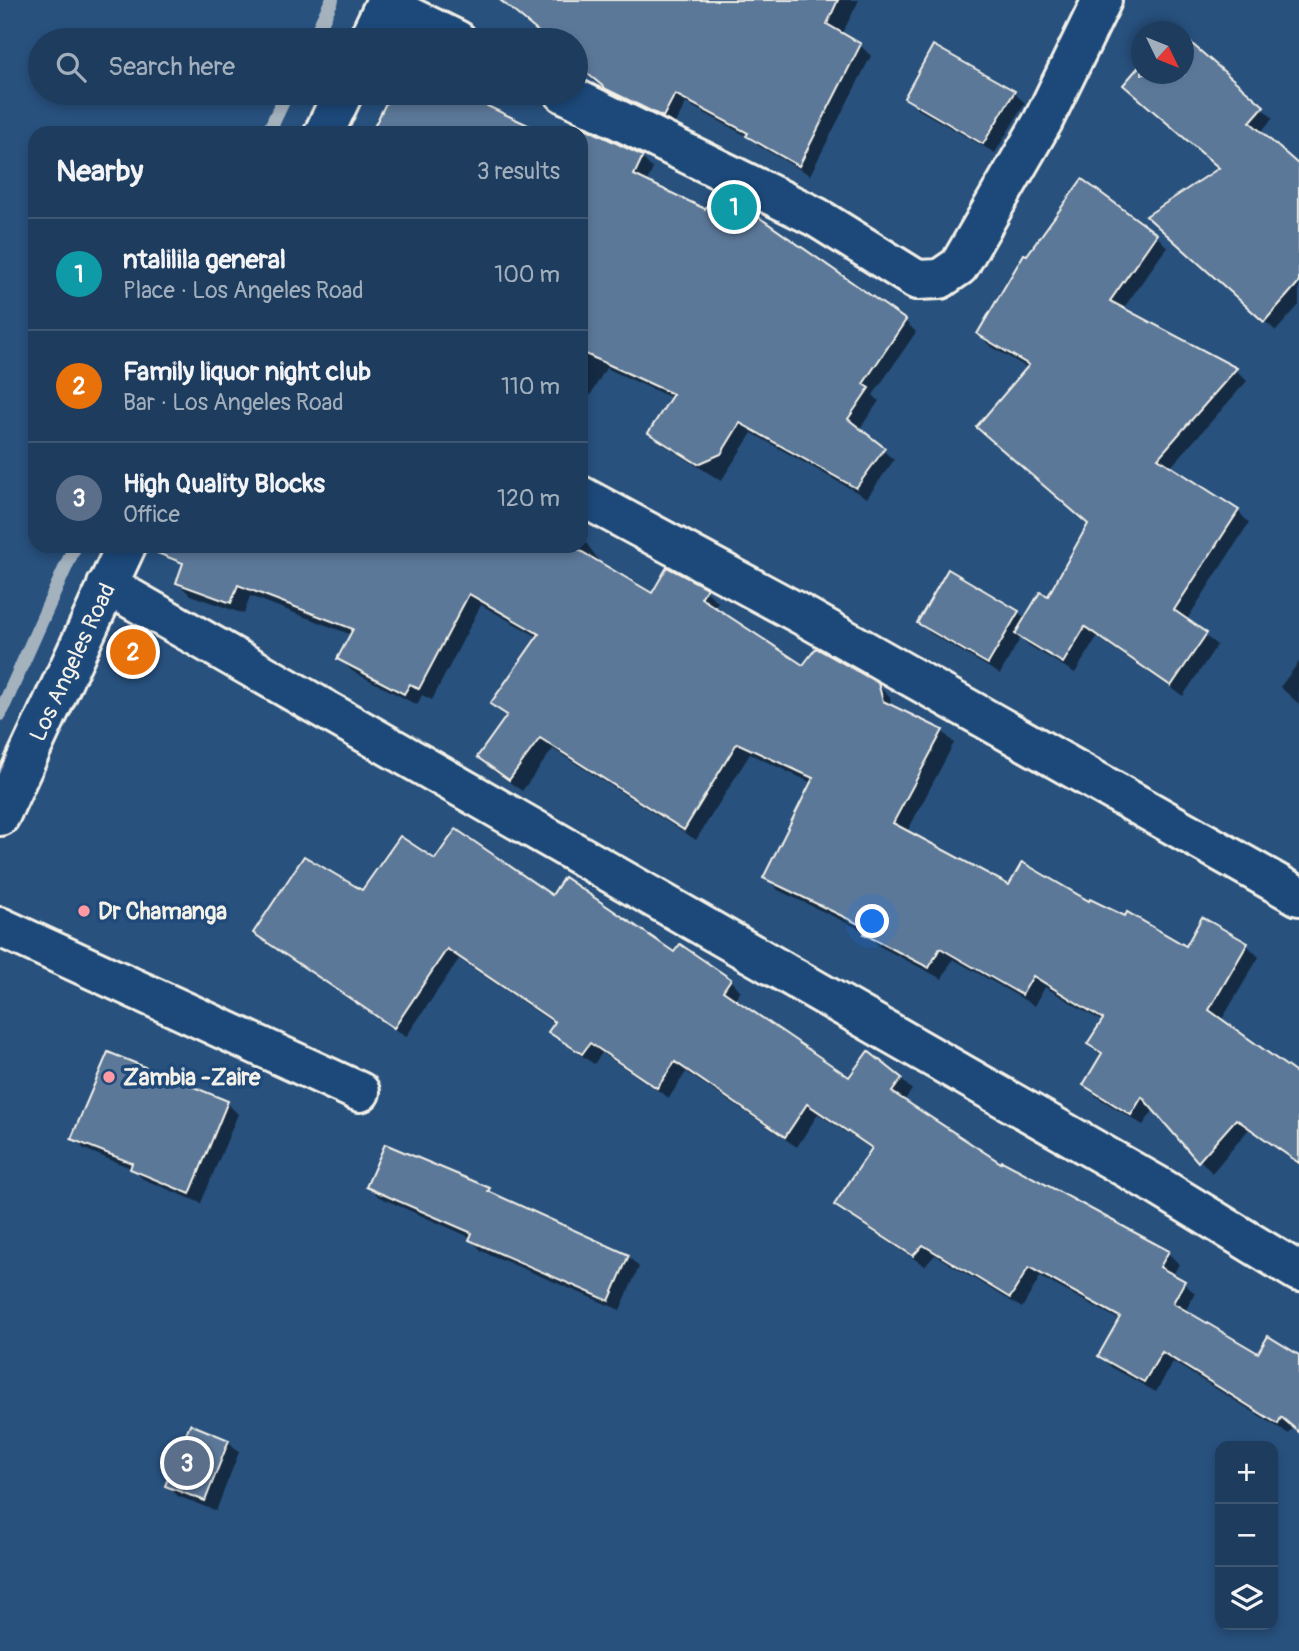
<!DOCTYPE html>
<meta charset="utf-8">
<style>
:root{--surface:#1e3d5e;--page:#2b4867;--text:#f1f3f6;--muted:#a1aebc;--line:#3c5673;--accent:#ff9aa2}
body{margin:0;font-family:Pangolin,sans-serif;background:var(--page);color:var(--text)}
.controls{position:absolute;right:21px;bottom:21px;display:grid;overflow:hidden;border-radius:14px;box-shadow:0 4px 10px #0003}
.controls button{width:63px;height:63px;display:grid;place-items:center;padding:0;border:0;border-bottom:2px solid var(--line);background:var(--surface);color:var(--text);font:35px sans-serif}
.compass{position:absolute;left:1131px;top:21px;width:63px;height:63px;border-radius:50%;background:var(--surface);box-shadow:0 4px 10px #0003;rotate:133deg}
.you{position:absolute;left:873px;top:922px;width:24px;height:24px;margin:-18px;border:5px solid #fff;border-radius:50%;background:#1a73e8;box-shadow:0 0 0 10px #1a73e833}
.badge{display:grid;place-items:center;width:46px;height:46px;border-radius:50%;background:var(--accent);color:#fff;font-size:23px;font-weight:700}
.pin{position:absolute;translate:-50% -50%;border:4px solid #fff;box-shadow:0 2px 7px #0006}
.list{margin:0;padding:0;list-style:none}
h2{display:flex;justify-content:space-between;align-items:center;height:91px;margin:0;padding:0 28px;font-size:30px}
h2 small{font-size:23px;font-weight:400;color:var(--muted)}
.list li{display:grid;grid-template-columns:46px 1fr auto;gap:21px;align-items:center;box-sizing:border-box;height:112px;padding:0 28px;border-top:2px solid var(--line)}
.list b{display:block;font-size:26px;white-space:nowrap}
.list p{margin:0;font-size:23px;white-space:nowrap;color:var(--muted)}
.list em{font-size:23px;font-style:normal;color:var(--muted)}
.icon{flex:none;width:38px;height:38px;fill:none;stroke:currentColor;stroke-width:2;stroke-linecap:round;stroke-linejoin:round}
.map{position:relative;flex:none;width:1299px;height:1651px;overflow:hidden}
.search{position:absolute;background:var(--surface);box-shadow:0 4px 10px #0003;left:28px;top:28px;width:560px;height:77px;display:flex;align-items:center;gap:18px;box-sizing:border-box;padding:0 24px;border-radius:38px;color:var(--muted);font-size:26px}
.panel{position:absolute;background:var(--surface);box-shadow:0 4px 10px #0003;left:28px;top:126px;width:560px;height:427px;border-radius:21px}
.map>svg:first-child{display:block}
</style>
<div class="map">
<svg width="1299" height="1651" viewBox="0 0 1299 1651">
<rect width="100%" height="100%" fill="#28517e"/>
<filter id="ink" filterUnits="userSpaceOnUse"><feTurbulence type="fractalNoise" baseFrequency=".0143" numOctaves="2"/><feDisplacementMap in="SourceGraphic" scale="14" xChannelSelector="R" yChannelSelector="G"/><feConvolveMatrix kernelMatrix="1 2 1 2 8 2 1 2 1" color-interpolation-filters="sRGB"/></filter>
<g filter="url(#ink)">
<g fill="#0007">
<polygon points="502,0 859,0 842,34 860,45 871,56 810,175 759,146 752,139 686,103 674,127 614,98 576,65 576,40 547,40"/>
<polygon points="1184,40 1273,118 1260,133 1299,167 1299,305 1276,331 1159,227 1221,169 1136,95 1142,74 1184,74"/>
<polygon points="934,47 1014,93 1025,103 995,153 916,108 906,97"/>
<polygon points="584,129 642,158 653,169 646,183 905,321 916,332 873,395 879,401 859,430 894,460 867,498 752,433 721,481 661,443 650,433 672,398 606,368 583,408 581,407 581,134"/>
<polygon points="1156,235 1167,247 1123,309 1236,370 1247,381 1170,468 1238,511 1249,523 1186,621 1217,645 1183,696 1097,637 1075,673 1028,645 1021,637 1000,674 930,633 919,623 1018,612 1026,619 1049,599 1090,525 1028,368 990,346 979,334"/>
<polygon points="581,536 603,566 652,596 705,590 718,602 714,608 803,667 877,685 890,697 892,708 942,731 954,743 907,832 1010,887 1090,903 1187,948 1247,945 1259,957 1221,1021 1299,1077 1299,1165 1249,1129 1212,1173 1154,1109 1143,1125 1097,1097 1085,1085 1102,1057 1089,1044 1103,1022 1045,987 1035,1006 953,959 942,979 879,946 866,932 778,890 766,877 812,783 750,754 696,840 553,749 522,791 491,769 479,757 508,718 493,704 538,637 481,605 432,700 422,695 417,705 352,671 340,659 352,635 250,596 244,614 190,595 178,583 191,546 581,546"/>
<polygon points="1299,662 1299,704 1280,687"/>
<polygon points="436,861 553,897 730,980 741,991 734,1001 850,1079 901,1079 912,1090 904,1101 1002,1165 1168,1253 1179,1264 1173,1275 1195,1293 1185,1312 1259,1355 1299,1357 1299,1432 1293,1427 1289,1434 1173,1362 1156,1392 1111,1367 1100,1356 1120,1320 1040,1277 1022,1308 935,1255 925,1266 848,1215 837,1204 873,1150 818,1114 797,1147 686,1072 669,1098 602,1053 594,1064 562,1042 550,1031 555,1024 459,959 406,1037 266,943 255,932 363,893"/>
<polygon points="227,1103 238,1114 201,1203 143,1179 133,1169 84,1149 74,1138"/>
<polygon points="368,1186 489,1190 494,1195 628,1256 639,1267 620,1310 482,1251 471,1240 472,1238 379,1197"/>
<polygon points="228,1441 239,1452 216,1511 178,1496 167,1485"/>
</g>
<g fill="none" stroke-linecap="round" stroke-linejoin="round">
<g stroke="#a4b2be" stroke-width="14">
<polyline points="313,40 332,0"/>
<polyline points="268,133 287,93"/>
<polyline points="0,714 75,546"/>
</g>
</g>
<g fill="#5b7899" stroke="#f4f1e8" stroke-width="2">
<polygon points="500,0 838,0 827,24 861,44 799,166 746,136 748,133 675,94 663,117 606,89 576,64 576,40 548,40"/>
<polygon points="1184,37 1264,106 1250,122 1299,165 1299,282 1264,322 1146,216 1219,168 1123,85 1142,63 1142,74 1184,74"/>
<polygon points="933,45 1015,91 983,144 904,98"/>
<polygon points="391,93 460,93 545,133 371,133"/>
<polygon points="581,126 643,156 634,175 705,209 715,192 740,204 906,320 863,384 869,388 848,419 885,448 856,488 740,423 721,454 698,464 648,433 673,394 581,352"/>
<polygon points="1082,179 1157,234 1110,301 1237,368 1158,458 1239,510 1174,610 1207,633 1171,686 1085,627 1063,663 1015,634 1040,592 1048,596 1088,524 976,427 1029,365 977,334 1024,254 1027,255"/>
<polygon points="148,546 572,546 652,593 667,567 707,588 701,598 803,665 816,648 878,683 883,701 943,730 893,823 1009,885 1022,862 1089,901 1090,899 1125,916 1127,912 1186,946 1202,917 1248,943 1209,1010 1299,1075 1299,1163 1236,1119 1198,1162 1142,1097 1131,1115 1083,1085 1102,1053 1087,1044 1103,1019 1033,976 1022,995 940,948 929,968 864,934 867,928 763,878 813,778 737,743 684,830 540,738 509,780 477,757 507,715 490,704 539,634 469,594 419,689 410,684 404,694 337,659 353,629 238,585 231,603 176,583 183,563 147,549"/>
<polygon points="948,569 1019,611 988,664 917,623"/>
<polygon points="456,829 552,895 564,877 674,952 680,944 731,979 723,991 849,1077 868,1051 902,1078 892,1092 1001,1163 1002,1161 1169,1251 1160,1267 1185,1281 1173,1303 1258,1353 1268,1336 1299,1355 1299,1432 1281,1417 1278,1424 1162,1352 1144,1382 1098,1356 1120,1317 1029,1267 1010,1298 923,1245 913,1256 834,1205 872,1148 807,1104 785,1137 675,1062 657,1088 590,1043 582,1054 548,1032 555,1022 447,949 394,1028 253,933 304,856 362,890 400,836 435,859"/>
<polygon points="108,1052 228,1101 190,1194 130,1169 132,1163 71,1139"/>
<polygon points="385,1144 490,1188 488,1191 629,1255 609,1301 469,1240 472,1233 366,1187"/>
<polygon points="190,1424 229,1440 205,1501 165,1486"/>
</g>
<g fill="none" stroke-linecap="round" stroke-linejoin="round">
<defs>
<g id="street">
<polyline points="385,5 457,40"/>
<polyline points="564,93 816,217 917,280 940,279 959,266 1043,121 1102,0"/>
<polyline points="581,496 802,615 1299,896"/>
<polyline points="107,585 1158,1186 1299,1272"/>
<polyline points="0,927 360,1092"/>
</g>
<g id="secondary">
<polyline points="368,40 387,0"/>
<polyline points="324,133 343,93"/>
<polyline points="0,816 126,546"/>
</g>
</defs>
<use href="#street" stroke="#f4f1e8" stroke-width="44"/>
<use href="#secondary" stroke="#f4f1e8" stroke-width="44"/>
<use href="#street" stroke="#1f4a7a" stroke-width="38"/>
<use href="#secondary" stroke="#1f4a7a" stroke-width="38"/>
</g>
</g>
<g fill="#ff9aa2" stroke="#1f4a7a" stroke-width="2.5">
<circle cx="84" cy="911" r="7"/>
<circle cx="109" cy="1077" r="7"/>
</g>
<g text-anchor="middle" stroke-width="7" stroke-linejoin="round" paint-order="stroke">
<g font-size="23" fill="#f4f1e8" stroke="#1f4a7a">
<text transform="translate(72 662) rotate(-65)" y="8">Los Angeles Road</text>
</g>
<g font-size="23" font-weight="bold" fill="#f4f1e8" stroke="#1f4a7a" text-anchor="start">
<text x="98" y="919">Dr Chamanga</text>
<text x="123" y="1085">Zambia -Zaire</text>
</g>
</g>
</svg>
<div class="controls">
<button>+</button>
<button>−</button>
<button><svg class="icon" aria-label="layers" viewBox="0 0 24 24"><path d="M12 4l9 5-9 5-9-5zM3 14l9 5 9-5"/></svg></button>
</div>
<svg class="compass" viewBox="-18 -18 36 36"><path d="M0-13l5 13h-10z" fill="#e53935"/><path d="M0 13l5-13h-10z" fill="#a1aebc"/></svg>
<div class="you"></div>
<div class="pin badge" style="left:734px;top:207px;background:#0f9aa8">1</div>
<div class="pin badge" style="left:133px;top:652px;background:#e8710a">2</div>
<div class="pin badge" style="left:187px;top:1463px;background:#5c6f8a">3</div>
<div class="search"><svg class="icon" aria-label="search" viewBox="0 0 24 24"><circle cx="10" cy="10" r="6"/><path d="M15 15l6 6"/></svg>Search here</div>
<section class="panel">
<h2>Nearby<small>3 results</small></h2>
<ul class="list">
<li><span class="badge" style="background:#0f9aa8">1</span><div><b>ntalilila general</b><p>Place · Los Angeles Road</p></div><em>100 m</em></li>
<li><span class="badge" style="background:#e8710a">2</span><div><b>Family liquor night club</b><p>Bar · Los Angeles Road</p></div><em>110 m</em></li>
<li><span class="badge" style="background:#5c6f8a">3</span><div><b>High Quality Blocks</b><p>Office</p></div><em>120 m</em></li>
</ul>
</section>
</div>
